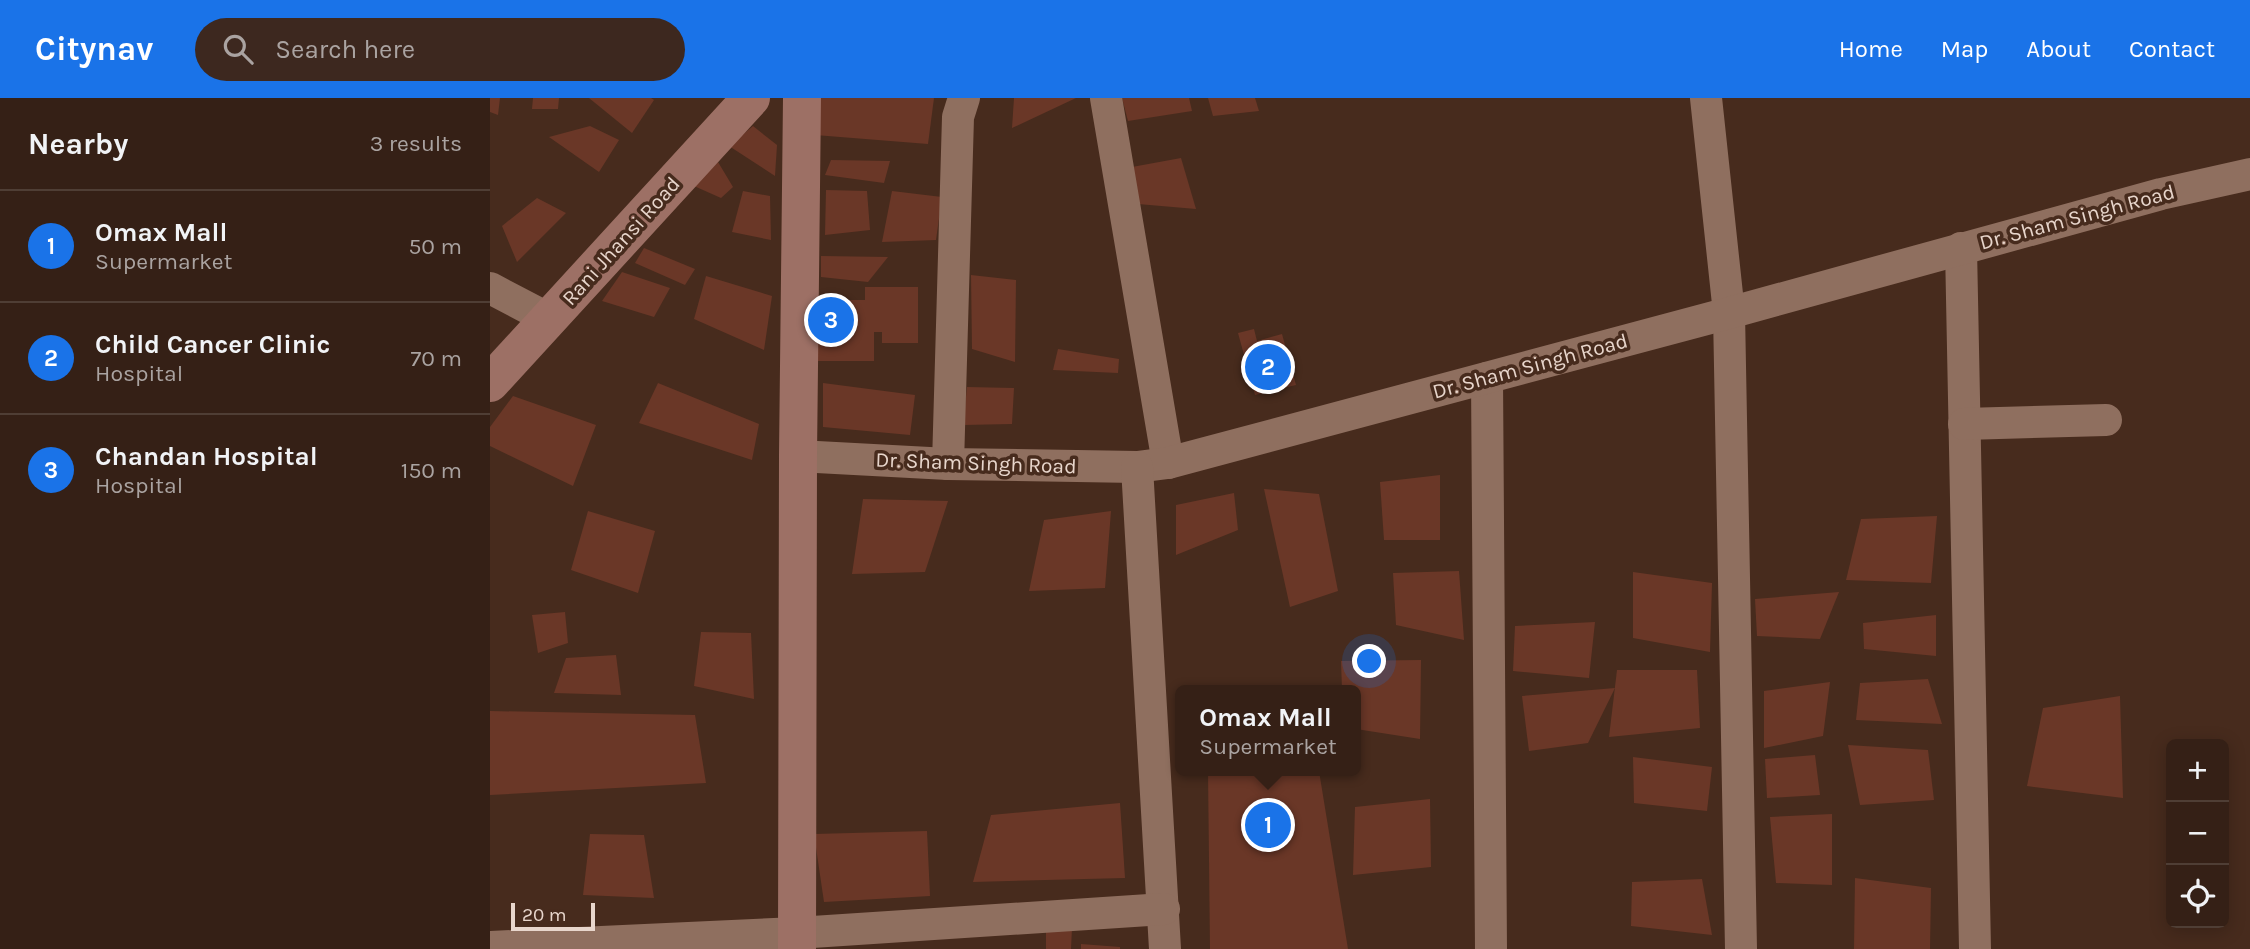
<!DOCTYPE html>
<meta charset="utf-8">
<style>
:root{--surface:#352016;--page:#3d281f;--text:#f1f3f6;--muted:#aaa3a1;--line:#4f3e35;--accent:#1a73e8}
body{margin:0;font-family:Karla,sans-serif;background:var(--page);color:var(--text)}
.controls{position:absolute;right:21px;bottom:21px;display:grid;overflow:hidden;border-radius:10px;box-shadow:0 4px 18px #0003}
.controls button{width:63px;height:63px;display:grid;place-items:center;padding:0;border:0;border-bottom:2px solid var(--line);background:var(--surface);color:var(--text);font:35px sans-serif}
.scale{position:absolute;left:21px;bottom:18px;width:84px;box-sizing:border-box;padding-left:7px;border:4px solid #e8d6cc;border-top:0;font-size:19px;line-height:24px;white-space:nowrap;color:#e8d6cc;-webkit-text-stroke:5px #472b1d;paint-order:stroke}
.you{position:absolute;left:880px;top:564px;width:24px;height:24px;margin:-18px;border:5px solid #fff;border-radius:50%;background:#1a73e8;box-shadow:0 0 0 10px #1a73e833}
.badge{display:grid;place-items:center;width:46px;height:46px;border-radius:50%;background:var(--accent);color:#fff;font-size:23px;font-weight:700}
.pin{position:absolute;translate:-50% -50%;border:4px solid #fff;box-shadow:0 2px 7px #0006}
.popup{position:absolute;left:685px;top:587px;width:186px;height:91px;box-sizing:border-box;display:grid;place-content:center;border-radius:10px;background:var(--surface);filter:drop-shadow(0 2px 5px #0005);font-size:23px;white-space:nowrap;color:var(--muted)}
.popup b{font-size:26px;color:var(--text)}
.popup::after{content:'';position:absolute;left:50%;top:100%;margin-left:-14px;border:14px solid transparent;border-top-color:var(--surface)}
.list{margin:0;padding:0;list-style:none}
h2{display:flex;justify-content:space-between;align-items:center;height:91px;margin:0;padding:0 28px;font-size:30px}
h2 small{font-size:23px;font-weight:400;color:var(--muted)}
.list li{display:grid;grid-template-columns:46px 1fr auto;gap:21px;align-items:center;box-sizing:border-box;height:112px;padding:0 28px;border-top:2px solid var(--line)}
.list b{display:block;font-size:26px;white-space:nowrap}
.list p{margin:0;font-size:23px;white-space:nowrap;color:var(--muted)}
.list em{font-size:23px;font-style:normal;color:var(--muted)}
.icon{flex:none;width:38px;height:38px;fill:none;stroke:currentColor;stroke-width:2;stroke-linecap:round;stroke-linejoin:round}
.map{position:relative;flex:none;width:1760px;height:851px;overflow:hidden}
header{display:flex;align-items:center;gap:42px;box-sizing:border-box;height:98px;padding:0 35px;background:var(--accent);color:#fff}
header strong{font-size:33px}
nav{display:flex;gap:38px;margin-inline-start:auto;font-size:24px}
.search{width:490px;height:63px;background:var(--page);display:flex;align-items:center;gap:18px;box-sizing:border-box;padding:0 24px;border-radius:38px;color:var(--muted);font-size:26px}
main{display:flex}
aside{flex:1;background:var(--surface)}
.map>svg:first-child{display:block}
</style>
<header>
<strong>Citynav</strong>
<div class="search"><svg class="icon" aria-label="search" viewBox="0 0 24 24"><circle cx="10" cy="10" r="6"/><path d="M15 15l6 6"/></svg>Search here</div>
<nav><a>Home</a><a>Map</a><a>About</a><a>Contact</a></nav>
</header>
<main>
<aside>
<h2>Nearby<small>3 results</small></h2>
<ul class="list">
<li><span class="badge">1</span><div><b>Omax Mall</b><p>Supermarket</p></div><em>50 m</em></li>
<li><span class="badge">2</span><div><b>Child Cancer Clinic</b><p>Hospital</p></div><em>70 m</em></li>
<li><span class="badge">3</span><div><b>Chandan Hospital</b><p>Hospital</p></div><em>150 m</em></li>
</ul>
</aside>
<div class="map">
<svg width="1760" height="851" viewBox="0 0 1760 851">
<rect width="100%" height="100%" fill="#472b1d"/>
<g fill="#6a3727">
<polygon points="0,0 10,0 8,17 0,14"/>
<polygon points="43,0 69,0 68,11 42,11"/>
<polygon points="99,0 161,0 164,2 142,35"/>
<polygon points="328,0 444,0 438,46 325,37"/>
<polygon points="524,0 586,0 522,30"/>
<polygon points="632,0 699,0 702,13 638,23"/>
<polygon points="718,0 765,0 769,13 723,18"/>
<polygon points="100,28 129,42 109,74 59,39"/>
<polygon points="263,28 287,47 285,78 239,48"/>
<polygon points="691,60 706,111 648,106 642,69"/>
<polygon points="341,62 400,63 394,85 335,77"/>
<polygon points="228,64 243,89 231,100 204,88"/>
<polygon points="336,92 377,93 380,132 335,137"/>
<polygon points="253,93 280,98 281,142 242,134"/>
<polygon points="402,93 452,99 446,142 392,144"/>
<polygon points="47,100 76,115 27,164 12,128"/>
<polygon points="154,150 205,171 195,187 145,165"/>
<polygon points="331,158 398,159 378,184 331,179"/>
<polygon points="132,174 180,190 164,219 112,203"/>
<polygon points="481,177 526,182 525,264 482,251"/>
<polygon points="216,178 282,198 274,252 204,221"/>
<polygon points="375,189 428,189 428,245 392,245 392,234 384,234 384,263 315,263 315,202 375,202"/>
<polygon points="764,231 767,243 792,236 806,287 765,297 748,235"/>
<polygon points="568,251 629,261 628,275 563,272"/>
<polygon points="168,285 269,326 262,362 149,325"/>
<polygon points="333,285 425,297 420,337 333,329"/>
<polygon points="477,289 524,290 522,326 473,327"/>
<polygon points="23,298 106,327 83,388 0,348 0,329"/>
<polygon points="950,377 950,442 894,442 890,384"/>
<polygon points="774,391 829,396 848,493 800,509"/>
<polygon points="744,395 748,432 686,457 686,407"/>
<polygon points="373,401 458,403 435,474 362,476"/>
<polygon points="98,413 165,433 148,495 81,472"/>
<polygon points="621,413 615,490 539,493 554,422"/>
<polygon points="1447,418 1441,485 1356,482 1371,421"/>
<polygon points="969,473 974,542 906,527 903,475"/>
<polygon points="1143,474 1222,485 1220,554 1143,540"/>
<polygon points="1349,494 1330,541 1267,538 1265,501"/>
<polygon points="75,514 78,545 48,555 42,517"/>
<polygon points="1446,517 1446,558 1374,551 1373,525"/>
<polygon points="1105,524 1099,580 1023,573 1025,528"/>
<polygon points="211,534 261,535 264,601 204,588"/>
<polygon points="126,557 131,597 64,595 76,560"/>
<polygon points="931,562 930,641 866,631 866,592 852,592 851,563"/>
<polygon points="1127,572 1207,572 1210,630 1119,639"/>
<polygon points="1438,581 1452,626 1366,622 1370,585"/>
<polygon points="1340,584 1333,638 1274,650 1274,593"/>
<polygon points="1125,590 1098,645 1039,653 1032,598"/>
<polygon points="1630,598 1633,700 1537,688 1553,610"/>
<polygon points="0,613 205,617 216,685 0,697"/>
<polygon points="1358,647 1438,652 1444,702 1370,707"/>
<polygon points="1325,657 1330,697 1277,700 1275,661"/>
<polygon points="1143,659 1222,669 1217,713 1144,705"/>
<polygon points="718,673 829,673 858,851 720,851"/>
<polygon points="940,701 941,769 863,777 865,709"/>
<polygon points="630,705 635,780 483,784 501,717"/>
<polygon points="1342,716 1342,787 1286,785 1280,719"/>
<polygon points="437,733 440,798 334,804 324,736"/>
<polygon points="100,736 154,737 164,800 93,797"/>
<polygon points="1365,780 1441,790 1440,851 1364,851"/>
<polygon points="1212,781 1222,837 1141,828 1142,784"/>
<polygon points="582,830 581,851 556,851 556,832"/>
<polygon points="591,846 630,849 630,851 591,851"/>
</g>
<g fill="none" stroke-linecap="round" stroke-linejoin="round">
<g stroke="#8f6f5f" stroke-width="32">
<polyline points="616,0 678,365"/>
<polyline points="1216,0 1239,215 1251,851"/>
<polyline points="1471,150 1485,851"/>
<polyline points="0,190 59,221"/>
<polyline points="997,280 1001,851"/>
<polyline points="1474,326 1616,322"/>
<polyline points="308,358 458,366 647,369 678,365 1239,215 1671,96 1760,76"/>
<polyline points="458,366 468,19 474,0"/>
<polyline points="647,369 675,851"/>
<polyline points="0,849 307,835 674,811"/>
</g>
<g stroke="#9d7065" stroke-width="38">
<polyline points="0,285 261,0"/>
<polyline points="307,851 308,358 312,0"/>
</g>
</g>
<g text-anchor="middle" stroke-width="7" stroke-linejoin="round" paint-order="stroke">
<g font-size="21" fill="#e8d6cc" stroke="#472b1d">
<text transform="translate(1587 119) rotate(-15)" y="7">Dr. Sham Singh Road</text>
<text transform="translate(131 143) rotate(-48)" y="7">Rani Jhansi Road</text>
<text transform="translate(1040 268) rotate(-15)" y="7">Dr. Sham Singh Road</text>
<text transform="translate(486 365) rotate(2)" y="7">Dr. Sham Singh Road</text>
</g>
</g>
</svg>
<div class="controls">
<button>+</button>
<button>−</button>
<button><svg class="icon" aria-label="locate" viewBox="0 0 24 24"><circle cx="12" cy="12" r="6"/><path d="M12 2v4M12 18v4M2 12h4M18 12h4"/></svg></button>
</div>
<div class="scale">20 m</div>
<div class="you"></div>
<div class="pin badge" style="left:778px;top:727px">1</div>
<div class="popup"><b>Omax Mall</b>Supermarket</div>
<div class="pin badge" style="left:778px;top:269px">2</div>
<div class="pin badge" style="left:341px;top:222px">3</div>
</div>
</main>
